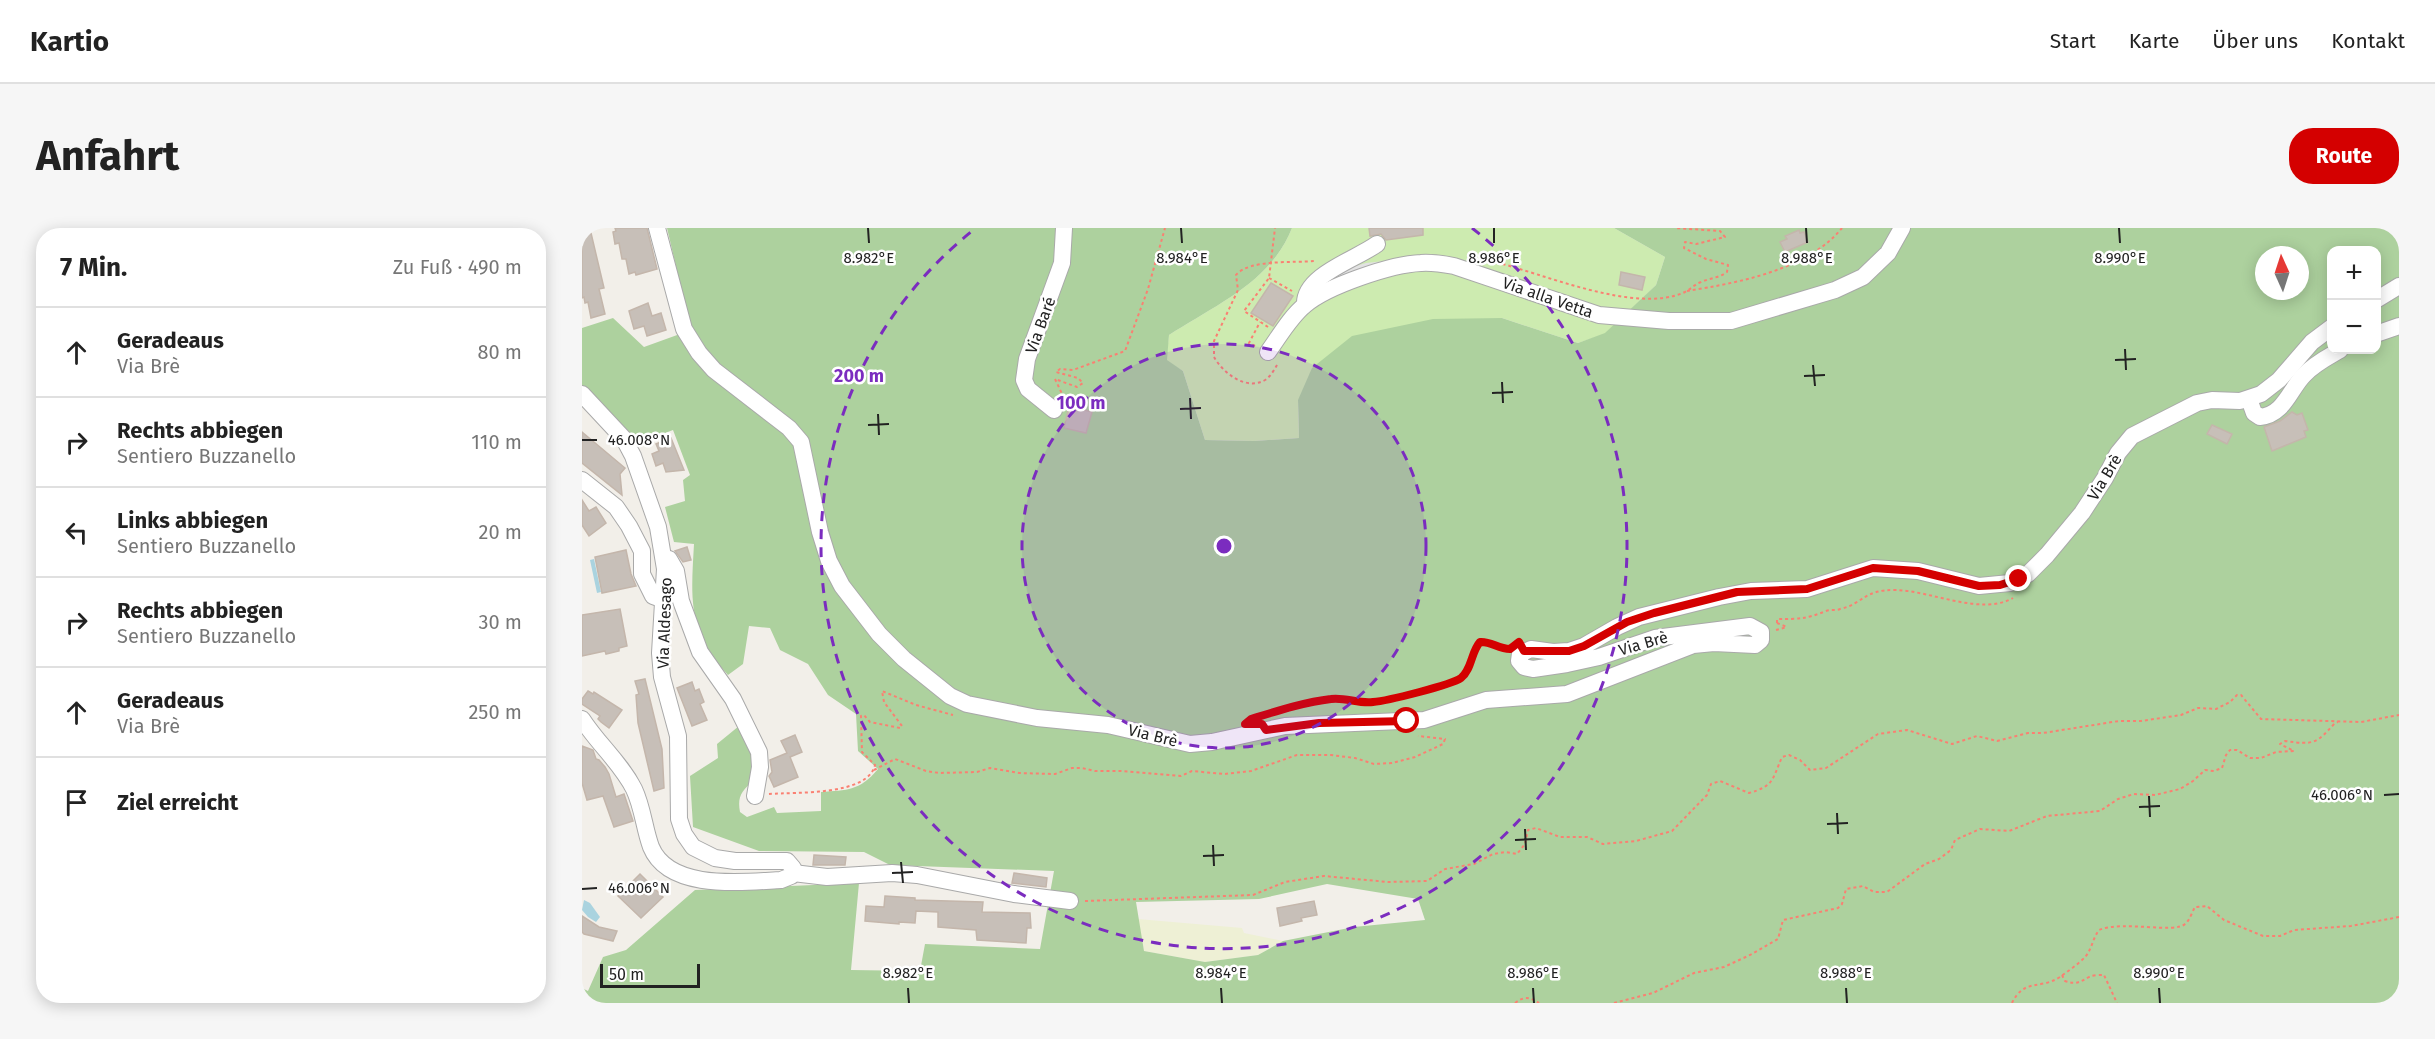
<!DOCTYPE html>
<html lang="de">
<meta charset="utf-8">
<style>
:root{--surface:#fff;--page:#f6f6f6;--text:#222;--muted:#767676;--line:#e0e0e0;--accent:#d40000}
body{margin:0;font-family:"Fira Sans",sans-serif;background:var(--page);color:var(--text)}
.controls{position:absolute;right:18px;top:18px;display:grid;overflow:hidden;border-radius:12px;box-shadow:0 3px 15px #0003}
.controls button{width:54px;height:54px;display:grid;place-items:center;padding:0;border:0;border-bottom:2px solid var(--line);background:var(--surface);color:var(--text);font:30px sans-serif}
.compass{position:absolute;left:1673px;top:18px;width:54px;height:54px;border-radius:50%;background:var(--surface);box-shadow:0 3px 15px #0003;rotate:357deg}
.scale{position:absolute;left:18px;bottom:15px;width:100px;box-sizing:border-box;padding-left:6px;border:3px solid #222;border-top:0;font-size:16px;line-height:21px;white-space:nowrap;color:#222;-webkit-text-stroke:4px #fff;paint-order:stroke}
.stop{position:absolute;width:18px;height:18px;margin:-14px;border:4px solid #d40000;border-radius:50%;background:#fff}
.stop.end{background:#d40000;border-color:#fff;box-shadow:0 2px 6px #0008}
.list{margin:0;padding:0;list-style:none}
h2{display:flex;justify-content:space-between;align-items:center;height:78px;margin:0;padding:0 24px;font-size:26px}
h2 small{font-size:20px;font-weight:400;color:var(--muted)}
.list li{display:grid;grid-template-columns:39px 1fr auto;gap:18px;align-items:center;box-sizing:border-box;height:90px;padding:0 24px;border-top:2px solid var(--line)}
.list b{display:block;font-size:22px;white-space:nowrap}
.list p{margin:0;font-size:20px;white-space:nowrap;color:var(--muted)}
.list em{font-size:20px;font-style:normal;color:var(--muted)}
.icon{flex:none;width:33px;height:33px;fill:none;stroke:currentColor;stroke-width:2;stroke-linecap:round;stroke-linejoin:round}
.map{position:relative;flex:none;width:1817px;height:775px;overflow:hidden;border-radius:24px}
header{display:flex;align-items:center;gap:36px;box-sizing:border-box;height:84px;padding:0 30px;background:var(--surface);border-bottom:2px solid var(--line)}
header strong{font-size:28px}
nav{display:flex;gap:33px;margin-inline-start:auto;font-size:21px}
.intro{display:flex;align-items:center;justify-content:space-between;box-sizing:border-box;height:144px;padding:0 36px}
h1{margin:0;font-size:42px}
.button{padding:15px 27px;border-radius:24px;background:var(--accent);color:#fff;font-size:21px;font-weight:700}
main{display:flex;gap:36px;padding:0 36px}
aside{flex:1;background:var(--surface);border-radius:24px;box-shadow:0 3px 15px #0003}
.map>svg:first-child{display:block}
</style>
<header>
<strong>Kartio</strong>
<nav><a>Start</a><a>Karte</a><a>Über uns</a><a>Kontakt</a></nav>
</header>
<div class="intro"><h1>Anfahrt</h1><a class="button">Route</a></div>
<main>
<aside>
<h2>7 Min.<small>Zu Fuß · 490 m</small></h2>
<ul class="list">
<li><svg class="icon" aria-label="ahead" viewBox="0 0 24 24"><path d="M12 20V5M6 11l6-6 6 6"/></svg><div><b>Geradeaus</b><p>Via Brè</p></div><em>80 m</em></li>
<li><svg class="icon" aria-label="right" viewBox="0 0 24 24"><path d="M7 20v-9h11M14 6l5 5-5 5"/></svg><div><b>Rechts abbiegen</b><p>Sentiero Buzzanello</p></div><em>110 m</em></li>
<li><svg class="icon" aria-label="left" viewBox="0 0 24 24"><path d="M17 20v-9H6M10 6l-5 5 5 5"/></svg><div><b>Links abbiegen</b><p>Sentiero Buzzanello</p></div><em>20 m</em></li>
<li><svg class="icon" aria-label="right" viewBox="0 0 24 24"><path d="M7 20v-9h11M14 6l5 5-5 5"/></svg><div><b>Rechts abbiegen</b><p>Sentiero Buzzanello</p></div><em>30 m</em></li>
<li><svg class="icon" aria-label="ahead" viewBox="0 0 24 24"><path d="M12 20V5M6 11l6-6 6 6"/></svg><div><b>Geradeaus</b><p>Via Brè</p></div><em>250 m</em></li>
<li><svg class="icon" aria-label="arrive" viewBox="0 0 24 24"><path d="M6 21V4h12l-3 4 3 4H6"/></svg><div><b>Ziel erreicht</b></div></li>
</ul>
</aside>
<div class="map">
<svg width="1817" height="775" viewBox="0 0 1817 775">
<rect width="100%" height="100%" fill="#f2efe9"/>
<polygon fill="#eef0d5" points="556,691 660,700 662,705 701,713 676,727 623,734 562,723"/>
<path fill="#cdebb0" d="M 710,0 L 1032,0 L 1083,29 L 1074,57 L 1023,106 L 996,115 L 920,90 L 716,172 L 717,210 L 672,213 L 623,212 L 601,143 L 584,133 L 587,107 C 633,77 689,54 710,0 Z"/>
<path fill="#add19e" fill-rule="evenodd" d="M 85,0 L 710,0 C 689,54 633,77 587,107 L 585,132 L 601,143 L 623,212 L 672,213 L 717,210 L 716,172 L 730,140 L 770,108 L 851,91 L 920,90 L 996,115 L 1023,105 L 1074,57 L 1083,29 L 1032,0 L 1817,0 L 1817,775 L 0,775 L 0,760 L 6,763 L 21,729 L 44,722 L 113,662 L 277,655 L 269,742 L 338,743 L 343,716 L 458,721 L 472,643 L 308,637 L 282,624 L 177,623 L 111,599 L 108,548 L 136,530 L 135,516 L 157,498 L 170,517 L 172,552 C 160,563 155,568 158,584 L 165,589 L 192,579 L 195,585 L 239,583 L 239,564 C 265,562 278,563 296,541 L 276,523 L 274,486 L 246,467 L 226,436 L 198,422 L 188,400 L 167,398 L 161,436 L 146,447 C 105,403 109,371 112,316 L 92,314 L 83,279 L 103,273 L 101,252 L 108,247 L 91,202 L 54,216 L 27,184 L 0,157 L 0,100 L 31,90 L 62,119 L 109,102 ZM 1750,22 L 1794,22 L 1794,122 L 1750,122 ZM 1682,27 L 1718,27 L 1718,63 L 1682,63 ZM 745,656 L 836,671 L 843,692 L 772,699 L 701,713 L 676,727 L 623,734 L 562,723 L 554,674 L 677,671 Z"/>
<polygon fill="#e2e2e2" points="821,31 734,59 756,43 784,35"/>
<g fill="#aad3df">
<polygon points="12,331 19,364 15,365 8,332"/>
<polygon points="2,672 8,675 18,689 14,694 6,689 0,682"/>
</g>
<g fill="#c7bfb8" stroke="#c4b6ab" stroke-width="1.5">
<polygon points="33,0 65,0 75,41 54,47 53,44 47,46 44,31 40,31 37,15 33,16 31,4 34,3"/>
<polygon points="787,0 841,0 841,7 804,12 799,6 788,8"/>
<polygon points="1217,2 1218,5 1222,4 1226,14 1203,24 1198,14 1205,11 1203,8"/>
<polygon points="9,5 22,60 17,61 23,86 9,90 6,74 3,75 2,69 0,70 0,7"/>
<polygon points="1039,44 1063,49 1060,62 1037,57"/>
<polygon points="689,55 711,68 691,98 669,85"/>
<polygon points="66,75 70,88 79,85 84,102 65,108 62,98 52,101 47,83"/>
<polygon points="487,178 510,184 504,205 482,200"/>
<polygon points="1710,184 1715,187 1720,185 1726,202 1722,203 1724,209 1690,223 1682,199 1698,193"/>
<polygon points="1630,197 1650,206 1645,216 1625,206"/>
<polygon points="0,204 43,240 38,246 40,267 0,235"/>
<polygon points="89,210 102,242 84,244 81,235 74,238 70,226 77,223 74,216"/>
<polygon points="0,272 7,283 14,279 24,295 7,308 0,297"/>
<polygon points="105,319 109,332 101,334 93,323"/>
<polygon points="44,322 49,346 54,358 20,365 13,329"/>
<polygon points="38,381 45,418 37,420 37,423 24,426 23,423 0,428 0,387"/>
<polygon points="63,451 80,521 82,560 72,563 56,495 54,467 57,466 53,453"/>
<polygon points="110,454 113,463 117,461 122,474 118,476 125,492 110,498 95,460"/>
<polygon points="6,463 11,466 12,464 40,482 27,500 19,494 16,491 18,488 0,476 0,471"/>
<polygon points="213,507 220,524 208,529 216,549 192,559 187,548 190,544 188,532 205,525 199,513"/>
<polygon points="0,518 11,522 14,531 17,532 23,539 27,546 34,569 42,566 51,593 32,599 21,568 5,572 0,555"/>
<polygon points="232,627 264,629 263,637 231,637"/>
<polygon points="432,645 465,650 464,659 430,655"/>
<polygon points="58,646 81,669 59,690 36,668"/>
<polygon points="303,668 333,670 333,672 401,674 400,684 448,685 449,700 445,700 444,715 395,712 394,702 356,699 356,684 334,683 333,695 317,694 317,696 283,693 284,678 302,679"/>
<polygon points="732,673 735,687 719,690 720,693 698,698 695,680"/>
<polygon points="0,688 17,699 35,703 31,713 2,706 0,704"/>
</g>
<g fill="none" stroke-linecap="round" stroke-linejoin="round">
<defs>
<g id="minor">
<polyline points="75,0 102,101 117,125 132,142 207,200 219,214 238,304 247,333 260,358 297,406 322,431 368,468 385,476 455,490 526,497 608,516 630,514 703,498 842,492 904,472 985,466 1111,417 1132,415 1173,417 1179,412 1179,404 1168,398 1073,410 1017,429 985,436 951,441 942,439 937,433 938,426 949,421 971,424 987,423 1002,418 1035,399 1057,389 1137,369 1169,363 1225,361 1291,340 1336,343 1397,358 1428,355 1446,346 1465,327 1500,285 1523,250 1536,225 1550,208 1615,175 1630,172 1658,173 1679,166 1697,152 1730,114 1750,99"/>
<polyline points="1794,72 1817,58"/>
<path d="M 723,76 C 722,47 775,31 795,16"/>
<polyline points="1794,106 1817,98"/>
<path d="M 686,124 C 697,109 708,89 723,77 C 745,58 810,36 839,35 C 850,34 861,36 872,38 L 1017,87 L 1087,93 L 1149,93 L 1253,62 L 1281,49 L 1306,25 L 1320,0"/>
<path d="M 0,166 L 42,211 L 51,228 L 76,299 L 83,341 L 78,425 L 80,449 L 96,508 L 97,591 L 102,606 L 111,619 L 133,630 L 153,633 L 205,633 L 211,640 L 209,648 L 199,652 C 160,654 87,663 69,619 C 62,600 61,580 52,561 C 39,535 16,516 0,491"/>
<path d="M 1667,171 L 1672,185 L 1678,189 C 1702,187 1708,161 1722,147 C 1732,136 1746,129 1758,122"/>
<polyline points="472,182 446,161 442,152 445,131 480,35 482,0"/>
<polyline points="0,252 34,279 47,298 60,323 60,346 71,368 82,372"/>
<polyline points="87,331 94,343 99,373 118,424 151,471 177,524 178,539 173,568"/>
<polyline points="211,645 245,649 310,645 335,647 432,666 488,673"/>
</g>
</defs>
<use href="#minor" stroke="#a9a9a9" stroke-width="18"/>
<g stroke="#fa8072" stroke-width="2" stroke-dasharray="3 3" stroke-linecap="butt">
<path d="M 909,33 C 961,45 1053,87 1103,64 C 1109,61 1113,56 1119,54 C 1128,50 1137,50 1145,44 L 1146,37 L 1124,31 L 1102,20 L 1103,14 L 1114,16 L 1143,9 L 1138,3 L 1093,0"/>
<polyline points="687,50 710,63"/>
<path d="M 1105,63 C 1155,55 1226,42 1260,0"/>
<polyline points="686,99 662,83 687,50 693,0"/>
<polyline points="673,118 667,115 678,94"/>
<path d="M 695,137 C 692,142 689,148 683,152 C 664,163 641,145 632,129 L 632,113 L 656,62 L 654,47 C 667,31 713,35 733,33"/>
<polyline points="482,170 473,151 495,159 501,155 496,150 474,144 478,141 491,142 543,123 566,61 583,0"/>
<path d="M 1195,395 L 1195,391 C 1218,391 1224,391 1244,383 C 1249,381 1254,383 1258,381 C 1281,376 1282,361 1314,362 C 1350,363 1399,388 1431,370"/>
<polyline points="1195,395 1205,399"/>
<polyline points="1194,402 1205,399"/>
<path d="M 690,484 L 751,471 L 790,474 L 829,467 L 879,450 L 890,434 L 894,418 L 898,414 C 908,413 914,419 924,421"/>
<polyline points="292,542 313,531 344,543 357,545 395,544 408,540 437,545 473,546 490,540 500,540 513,543 539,543 599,548 610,543 642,546 669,543 715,527 749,527 773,530 792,536 810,535 833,529 861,516 863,511 836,508"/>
<path d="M 187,566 C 213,564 286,568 293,537 L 280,524 L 279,488 L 282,487 L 288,494 L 318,500 L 320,498 L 302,474 L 300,463 L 334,477 L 371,487"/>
<path d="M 503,673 L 671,667 L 703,654 L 742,648 L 806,654 L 845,653 L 863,641 L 892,636 L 911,626 L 924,624 L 935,626 L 943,616 L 946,602 L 954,600 L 978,609 L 1005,609 L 1021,616 L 1054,613 L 1090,603 L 1125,567 L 1129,556 L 1138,553 L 1167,565 C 1192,558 1190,552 1200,529 L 1207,527 L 1218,532 L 1228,542 L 1244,540 L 1296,506 L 1325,502 L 1370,516 L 1395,508 L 1415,513 L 1446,505 L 1461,505 L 1537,493 L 1559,493 L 1599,487 L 1616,480 L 1634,481 L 1648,474 L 1655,467 L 1659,467 L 1679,491 L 1779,494 L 1817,487"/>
<path d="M 1480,747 L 1483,753 C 1494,757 1498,754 1507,749 C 1511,747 1518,747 1522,747 L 1535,775"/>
<path d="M 933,775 C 942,768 948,769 957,775"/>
<path d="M 1032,775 L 1071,765 L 1112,745 L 1142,739 L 1168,727 L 1196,711 L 1201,692 L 1256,680 L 1260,676 L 1264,661 L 1281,658 L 1292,664 L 1305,664 L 1343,636 L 1357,631 L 1369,622 L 1373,612 L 1398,601 L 1427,603 L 1465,588 L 1518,583 L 1536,571 L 1552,566 L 1573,567 L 1598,561 L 1611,553 L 1623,542 L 1632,543 L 1640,540 L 1644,527 L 1648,522 L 1655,522 L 1668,530 L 1679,530 L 1694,524 L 1712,523 L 1698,516 L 1703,513 C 1732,517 1734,516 1753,495 L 1756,494"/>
<path d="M 1430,775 C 1442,750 1458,762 1478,749 C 1486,743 1498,735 1504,728 C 1510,720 1511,710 1517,702 C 1541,692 1592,706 1603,696 C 1608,692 1610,684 1613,679 L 1625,678 L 1642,692 L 1681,708 L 1698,708 L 1712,702 L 1769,698 L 1817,689"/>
</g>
<use href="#minor" stroke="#fff" stroke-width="16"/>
</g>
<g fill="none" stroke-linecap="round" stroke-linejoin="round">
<path stroke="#d40000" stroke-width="8" d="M 825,493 L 737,495 L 684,502 L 680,496 L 663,496 L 669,491 C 695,483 723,474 749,471 C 763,469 777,476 791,474 C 805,473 869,457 879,450 C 890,441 889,424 898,414 C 909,413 916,421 928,421 L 937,414 L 942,423 L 987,423 L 1002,418 L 1045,394 L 1072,385 L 1155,364 L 1225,361 L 1291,340 L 1336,343 L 1397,358 L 1418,357 L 1437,351"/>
</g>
<path fill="none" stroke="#222" stroke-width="2" d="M 286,0 L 287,15M 599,0 L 600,15M 912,0 L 912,15M 1224,0 L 1225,15M 1537,0 L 1538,15M 1543,121 L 1544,142M 1533,132 L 1554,131M 1231,137 L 1233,158M 1222,148 L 1243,147M 920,154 L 921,175M 910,165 L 931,164M 608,170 L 609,191M 598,181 L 619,180M 296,186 L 297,207M 286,197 L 307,196M 0,212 L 15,212M 1802,567 L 1817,566M 1567,568 L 1568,589M 1557,579 L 1578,578M 1255,585 L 1256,606M 1245,596 L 1266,595M 943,601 L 944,622M 933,612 L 954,611M 631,617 L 632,638M 621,628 L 642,627M 319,634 L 321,655M 310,645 L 331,644M 0,661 L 15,660M 326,760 L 327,775M 639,760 L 640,775M 951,760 L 952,775M 1264,760 L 1265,775M 1577,760 L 1578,775"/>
<circle cx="642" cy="318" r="202" fill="#7b2cbf" fill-opacity=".12"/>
<g fill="none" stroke="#7b2cbf" stroke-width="3" stroke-dasharray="10 8">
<circle cx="642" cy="318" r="202"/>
<path d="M890 0A403 403 0 1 1 394 0"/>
</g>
<g text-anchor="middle" stroke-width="5" stroke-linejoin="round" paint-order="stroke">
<g font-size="16" fill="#222" stroke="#fff">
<text transform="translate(966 69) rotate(19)" y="6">Via alla Vetta</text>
<text transform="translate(458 97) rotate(-70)" y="6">Via Baré</text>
<text transform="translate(1522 249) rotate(-59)" y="6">Via Brè</text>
<text transform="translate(82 395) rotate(-88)" y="6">Via Aldesago</text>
<text transform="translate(1061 415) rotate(-16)" y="6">Via Brè</text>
<text transform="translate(571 507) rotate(14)" y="6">Via Brè</text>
</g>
</g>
<g font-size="15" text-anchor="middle" fill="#222" stroke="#fff" stroke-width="5" stroke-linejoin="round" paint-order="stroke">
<text x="287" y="35">8.982°E</text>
<text x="600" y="35">8.984°E</text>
<text x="912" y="35">8.986°E</text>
<text x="1225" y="35">8.988°E</text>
<text x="1538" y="35">8.990°E</text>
<text x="57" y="217">46.008°N</text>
<text x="1760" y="572">46.006°N</text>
<text x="57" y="665">46.006°N</text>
<text x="326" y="750">8.982°E</text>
<text x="639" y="750">8.984°E</text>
<text x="951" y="750">8.986°E</text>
<text x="1264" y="750">8.988°E</text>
<text x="1577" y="750">8.990°E</text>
</g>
<circle cx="642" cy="318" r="9" fill="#7b2cbf" stroke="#fff" stroke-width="3"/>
<g font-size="18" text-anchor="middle" font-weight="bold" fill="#7b2cbf" stroke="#fff" stroke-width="5" stroke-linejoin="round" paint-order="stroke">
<text x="277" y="154">200 m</text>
<text x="499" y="181">100 m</text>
</g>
</svg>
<div class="controls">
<button>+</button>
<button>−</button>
</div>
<svg class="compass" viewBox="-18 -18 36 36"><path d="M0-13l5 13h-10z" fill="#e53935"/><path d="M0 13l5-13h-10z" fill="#767676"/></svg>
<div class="scale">50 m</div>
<div class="stop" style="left:825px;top:493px"></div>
<div class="stop end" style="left:1437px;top:351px"></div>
</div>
</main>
